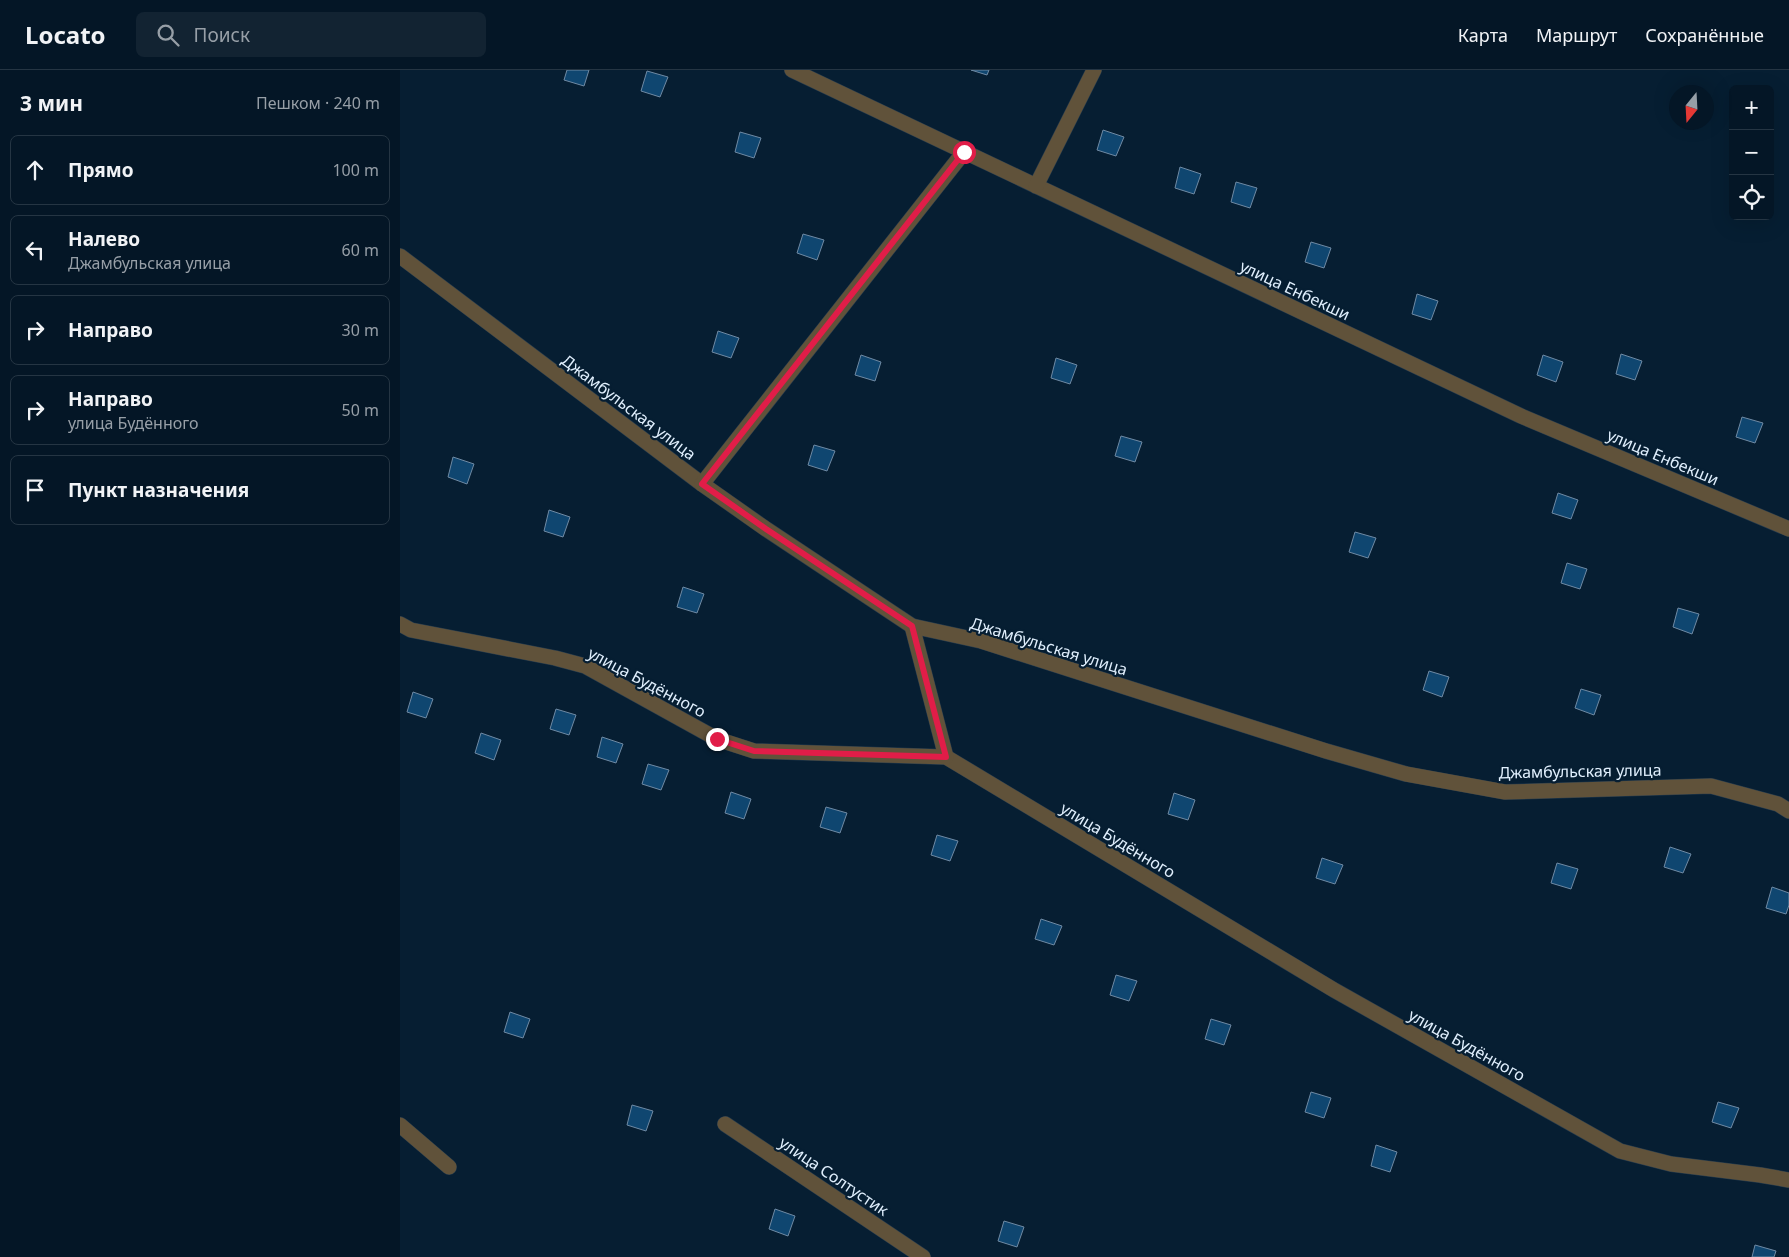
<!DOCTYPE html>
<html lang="ru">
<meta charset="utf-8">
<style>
:root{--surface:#041626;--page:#122332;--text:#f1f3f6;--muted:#979fa7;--line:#253543}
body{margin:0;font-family:"Noto Sans",sans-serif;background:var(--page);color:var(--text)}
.controls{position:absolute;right:15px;top:15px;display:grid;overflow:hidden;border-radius:8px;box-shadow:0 5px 20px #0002}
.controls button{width:45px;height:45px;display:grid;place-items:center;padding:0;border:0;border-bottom:1px solid var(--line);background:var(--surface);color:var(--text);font:25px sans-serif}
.compass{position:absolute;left:1269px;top:15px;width:45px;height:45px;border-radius:50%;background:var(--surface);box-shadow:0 5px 20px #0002;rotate:198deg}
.stop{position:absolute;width:15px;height:15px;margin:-11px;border:4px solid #e11d48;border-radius:50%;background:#fff}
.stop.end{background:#e11d48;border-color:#fff;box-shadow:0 1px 5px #0008}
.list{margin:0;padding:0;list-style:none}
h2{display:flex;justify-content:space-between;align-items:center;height:65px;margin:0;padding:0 20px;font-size:21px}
h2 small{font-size:16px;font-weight:400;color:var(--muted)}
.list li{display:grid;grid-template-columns:32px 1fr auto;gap:15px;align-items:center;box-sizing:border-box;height:70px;margin:0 10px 10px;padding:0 10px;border:1px solid var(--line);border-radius:8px}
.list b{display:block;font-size:19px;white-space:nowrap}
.list p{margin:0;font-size:16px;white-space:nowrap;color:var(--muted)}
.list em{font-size:16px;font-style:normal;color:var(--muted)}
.icon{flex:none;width:28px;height:28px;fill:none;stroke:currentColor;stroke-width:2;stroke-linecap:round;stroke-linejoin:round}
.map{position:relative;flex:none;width:1389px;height:1187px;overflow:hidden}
header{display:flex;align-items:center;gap:30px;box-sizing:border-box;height:70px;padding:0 25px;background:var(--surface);border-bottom:1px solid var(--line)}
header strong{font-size:24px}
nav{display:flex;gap:28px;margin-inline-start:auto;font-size:18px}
.search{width:350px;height:45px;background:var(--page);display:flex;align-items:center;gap:12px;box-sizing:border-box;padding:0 18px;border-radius:8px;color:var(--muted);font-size:19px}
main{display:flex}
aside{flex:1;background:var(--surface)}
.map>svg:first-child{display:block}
</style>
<header>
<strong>Locato</strong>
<div class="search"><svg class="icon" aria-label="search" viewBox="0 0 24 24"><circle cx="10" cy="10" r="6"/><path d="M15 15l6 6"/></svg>Поиск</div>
<nav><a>Карта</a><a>Маршрут</a><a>Сохранённые</a></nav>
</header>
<main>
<aside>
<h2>3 мин<small>Пешком · 240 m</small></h2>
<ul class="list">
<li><svg class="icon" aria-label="ahead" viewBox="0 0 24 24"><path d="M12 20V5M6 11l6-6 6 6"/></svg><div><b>Прямо</b></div><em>100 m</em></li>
<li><svg class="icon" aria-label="left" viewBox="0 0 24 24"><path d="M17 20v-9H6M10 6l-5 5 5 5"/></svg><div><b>Налево</b><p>Джамбульская улица</p></div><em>60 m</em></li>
<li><svg class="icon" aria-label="right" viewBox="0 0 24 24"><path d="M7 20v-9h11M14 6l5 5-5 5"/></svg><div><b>Направо</b></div><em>30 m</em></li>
<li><svg class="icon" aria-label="right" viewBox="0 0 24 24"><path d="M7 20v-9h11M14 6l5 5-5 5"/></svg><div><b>Направо</b><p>улица Будённого</p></div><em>50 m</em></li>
<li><svg class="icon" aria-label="arrive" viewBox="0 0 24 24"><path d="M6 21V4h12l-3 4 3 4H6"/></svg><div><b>Пункт назначения</b></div></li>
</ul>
</aside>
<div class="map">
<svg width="1389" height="1187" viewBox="0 0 1389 1187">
<rect width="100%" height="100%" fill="#061e32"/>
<g fill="#0f4670" stroke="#6f8aa4">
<polygon points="167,0 189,0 184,16 164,10"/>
<polygon points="571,0 589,0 587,5"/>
<polygon points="247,1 268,7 260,27 241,21"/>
<polygon points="703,60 724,67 716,86 697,80"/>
<polygon points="340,62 361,68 354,88 335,82"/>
<polygon points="780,97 801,104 794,124 775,118"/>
<polygon points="836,112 857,118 850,138 831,132"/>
<polygon points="403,164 424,170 417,190 397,183"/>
<polygon points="911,172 931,178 924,198 905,192"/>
<polygon points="1017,224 1038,231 1031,250 1012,244"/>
<polygon points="318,261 339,268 331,288 312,282"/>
<polygon points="1221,284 1242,291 1235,310 1216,304"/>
<polygon points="461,285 481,292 475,311 455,305"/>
<polygon points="1143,285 1163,292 1156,312 1137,305"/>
<polygon points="656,288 677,295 670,314 651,308"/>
<polygon points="1342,347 1363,353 1355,373 1336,367"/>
<polygon points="721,366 742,372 735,392 715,386"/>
<polygon points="414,375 435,381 427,401 408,395"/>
<polygon points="53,387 74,394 67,414 48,407"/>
<polygon points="1158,423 1178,430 1171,449 1152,443"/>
<polygon points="149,440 170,447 163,467 144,461"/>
<polygon points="955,462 976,468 968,488 949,482"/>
<polygon points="1167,493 1187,499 1180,519 1161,513"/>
<polygon points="283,517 304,524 297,543 277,537"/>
<polygon points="1278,538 1299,544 1292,564 1273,557"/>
<polygon points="1029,601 1049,607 1042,627 1023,620"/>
<polygon points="1181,619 1201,625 1194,645 1175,638"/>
<polygon points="13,622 33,629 26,648 7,642"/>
<polygon points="156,639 176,645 169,665 150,659"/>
<polygon points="81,663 101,670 94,690 75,683"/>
<polygon points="202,667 223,674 216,693 197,687"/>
<polygon points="248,694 269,700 261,720 242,714"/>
<polygon points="331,722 351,729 344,749 325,743"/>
<polygon points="774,723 795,730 788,750 768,744"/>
<polygon points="426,737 447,743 440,763 420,757"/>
<polygon points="537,765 558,771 550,791 531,785"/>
<polygon points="1270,777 1291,784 1283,803 1264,797"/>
<polygon points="922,788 943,795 935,814 916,808"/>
<polygon points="1157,793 1178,799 1171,819 1151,813"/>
<polygon points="1372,817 1389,823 1389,835 1386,844 1366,838"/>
<polygon points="641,849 662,856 654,875 635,869"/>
<polygon points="716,905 737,911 729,931 710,925"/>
<polygon points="110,942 130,949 123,968 104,962"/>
<polygon points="811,949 831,955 824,975 805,969"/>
<polygon points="911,1022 931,1028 924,1048 905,1042"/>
<polygon points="1318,1032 1339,1038 1331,1058 1312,1052"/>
<polygon points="232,1035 253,1041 246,1061 227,1055"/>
<polygon points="976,1075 997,1082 990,1102 971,1096"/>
<polygon points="375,1139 395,1146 388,1166 369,1159"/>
<polygon points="604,1151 624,1157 617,1177 598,1171"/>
<polygon points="1355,1175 1376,1181 1374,1187 1352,1187"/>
</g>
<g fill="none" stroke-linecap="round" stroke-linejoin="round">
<defs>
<g id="street">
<polyline points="392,0 1121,346 1389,459"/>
<polyline points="636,116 694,0"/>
<polyline points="0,186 302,414 366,459 512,556 581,571 926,681 1006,704 1105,722 1311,716 1378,734 1389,741"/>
<polyline points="302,414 564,82"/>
<polyline points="0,554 11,560 155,588 185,596 317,669 354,681 546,687 934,920 1220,1081 1271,1094 1360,1105 1389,1110"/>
<polyline points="512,556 546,687"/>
<polyline points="325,1054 523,1187"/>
<polyline points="0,1055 49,1097"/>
</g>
</defs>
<use href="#street" stroke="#253b4e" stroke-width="16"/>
<use href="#street" stroke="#60523a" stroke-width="15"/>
</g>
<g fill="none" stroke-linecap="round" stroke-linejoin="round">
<polyline stroke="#e11d48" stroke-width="6" points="317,669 354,681 546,687 512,556 366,459 302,414 564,82"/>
</g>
<g text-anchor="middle" stroke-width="4.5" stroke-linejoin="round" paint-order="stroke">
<g font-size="16" fill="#e0effd" stroke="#061e32">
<text transform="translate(895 220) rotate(25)" y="6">улица Енбекши</text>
<text transform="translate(229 337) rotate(37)" y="6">Джамбульская улица</text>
<text transform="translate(1263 387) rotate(23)" y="6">улица Енбекши</text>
<text transform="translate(649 576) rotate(17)" y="6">Джамбульская улица</text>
<text transform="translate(247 612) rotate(28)" y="6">улица Будённого</text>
<text transform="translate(1180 701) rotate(-1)" y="6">Джамбульская улица</text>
<text transform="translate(718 770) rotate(31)" y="6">улица Будённого</text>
<text transform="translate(1067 975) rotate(29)" y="6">улица Будённого</text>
<text transform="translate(434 1106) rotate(34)" y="6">улица Солтустик</text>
</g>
</g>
</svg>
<div class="controls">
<button>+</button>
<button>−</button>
<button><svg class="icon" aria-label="locate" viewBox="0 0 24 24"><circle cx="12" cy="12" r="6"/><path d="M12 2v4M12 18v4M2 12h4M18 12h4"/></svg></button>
</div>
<svg class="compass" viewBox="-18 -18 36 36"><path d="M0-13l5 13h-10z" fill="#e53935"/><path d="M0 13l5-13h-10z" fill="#979fa7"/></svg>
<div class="stop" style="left:564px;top:82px"></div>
<div class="stop end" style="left:317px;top:669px"></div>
</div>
</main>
